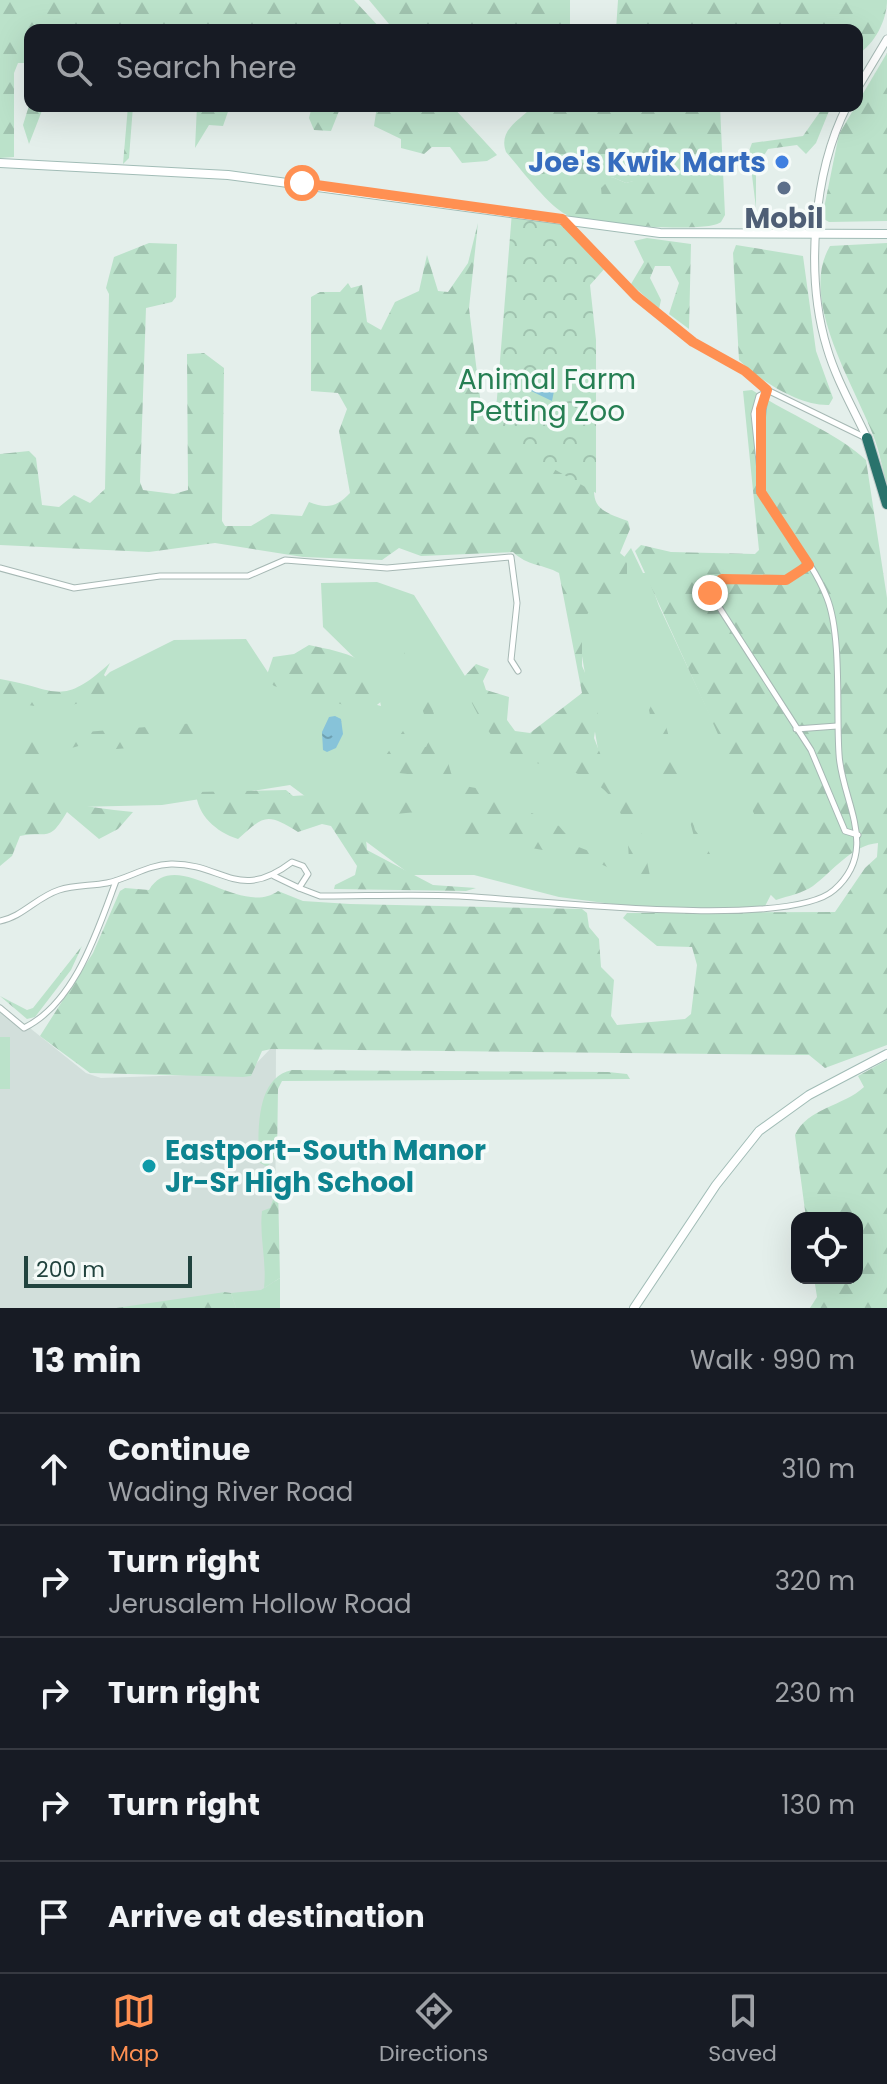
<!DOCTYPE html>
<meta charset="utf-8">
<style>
:root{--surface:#171b24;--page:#242831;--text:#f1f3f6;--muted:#9ea1a6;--line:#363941;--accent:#ff9052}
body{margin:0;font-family:Poppins,sans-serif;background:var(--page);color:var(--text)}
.controls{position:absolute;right:24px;bottom:24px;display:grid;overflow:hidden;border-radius:16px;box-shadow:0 8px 32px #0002}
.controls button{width:72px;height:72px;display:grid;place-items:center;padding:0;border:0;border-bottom:2px solid var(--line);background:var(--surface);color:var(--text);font:40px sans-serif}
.scale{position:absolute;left:24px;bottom:20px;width:168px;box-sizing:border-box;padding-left:8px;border:4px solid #21433e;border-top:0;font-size:22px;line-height:28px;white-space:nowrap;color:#21433e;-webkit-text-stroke:6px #f5fbf9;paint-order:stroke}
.stop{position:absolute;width:24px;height:24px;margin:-18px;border:6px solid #ff9052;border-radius:50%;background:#fff}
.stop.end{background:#ff9052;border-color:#fff;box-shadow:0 2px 8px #0008}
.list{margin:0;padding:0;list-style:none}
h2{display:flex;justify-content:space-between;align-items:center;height:104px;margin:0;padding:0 32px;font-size:34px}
h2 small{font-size:26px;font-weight:400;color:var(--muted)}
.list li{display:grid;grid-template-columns:52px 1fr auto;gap:24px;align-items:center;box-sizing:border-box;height:112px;padding:0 32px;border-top:2px solid var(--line)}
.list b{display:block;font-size:30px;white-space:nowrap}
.list p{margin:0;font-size:26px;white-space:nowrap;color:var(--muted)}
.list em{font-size:26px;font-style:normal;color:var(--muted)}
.icon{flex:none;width:44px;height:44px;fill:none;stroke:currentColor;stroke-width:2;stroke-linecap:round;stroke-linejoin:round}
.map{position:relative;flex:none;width:887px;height:1308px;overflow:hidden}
.search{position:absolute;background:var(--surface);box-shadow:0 8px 32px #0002;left:24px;right:24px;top:24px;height:88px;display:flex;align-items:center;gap:20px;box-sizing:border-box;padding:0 28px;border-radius:16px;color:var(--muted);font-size:30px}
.sheet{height:664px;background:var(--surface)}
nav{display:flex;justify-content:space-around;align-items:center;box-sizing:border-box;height:112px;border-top:2px solid var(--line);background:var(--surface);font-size:22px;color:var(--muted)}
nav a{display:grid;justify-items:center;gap:4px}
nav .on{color:var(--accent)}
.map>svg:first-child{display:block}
</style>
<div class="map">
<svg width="887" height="1308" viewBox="0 0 887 1308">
<defs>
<pattern id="forest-firs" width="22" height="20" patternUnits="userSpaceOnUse" patternTransform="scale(2)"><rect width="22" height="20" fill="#bbe2ca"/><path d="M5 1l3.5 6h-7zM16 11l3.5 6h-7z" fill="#a0c3af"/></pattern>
<pattern id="park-crowns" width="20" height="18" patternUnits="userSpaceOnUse" patternTransform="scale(2)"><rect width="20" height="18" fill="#bbe2ca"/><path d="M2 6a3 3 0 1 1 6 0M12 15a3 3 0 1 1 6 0" fill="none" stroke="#a0c3af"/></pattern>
<pattern id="water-ripples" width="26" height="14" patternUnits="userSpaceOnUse" patternTransform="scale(2)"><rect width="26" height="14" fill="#87c3d9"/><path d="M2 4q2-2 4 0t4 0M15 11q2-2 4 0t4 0" fill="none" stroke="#6ea0b1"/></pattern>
</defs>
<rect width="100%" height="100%" fill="#e4efeb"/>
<polygon fill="#d2dfdb" points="0,1004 86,1073 101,1078 247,1073 276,1043 275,1308 0,1308"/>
<g fill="#bbe2ca">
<polygon points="609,162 634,181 626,183 612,177 602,200 581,201 596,165"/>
<polygon points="631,548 643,573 647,573 659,606 783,871 761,914 727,919 559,897 474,875 411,875 290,785 162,805 75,807 0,784 0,683 79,702 110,672 174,640 246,639 271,677 381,706 375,678 323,627 321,583 377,582 414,595 511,749 601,767 576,621"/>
<rect x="0" y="1037" width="10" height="52"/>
<polygon points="280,1278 280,1308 236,1308 231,1293 261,1290"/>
</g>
<g fill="url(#forest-firs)" fill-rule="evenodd">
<polygon points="0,0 354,0 382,30 30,30 30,63 18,63 14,73 14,157 0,158"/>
<polygon points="369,0 570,0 570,30 394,30"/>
<path d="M 618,0 L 887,0 C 887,20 875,44 857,55 L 857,30 L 616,30 Z"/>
<polygon points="887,53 887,221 829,222 822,218 839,134"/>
<polygon points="30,102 30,106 65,106 43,108 29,144 23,125"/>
<polygon points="128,106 133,106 129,158 123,164"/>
<polygon points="197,106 230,106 223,126 209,125 195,148"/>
<polygon points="312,106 341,106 331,131 314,130 309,118"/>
<polygon points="377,106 452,106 497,155 487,161 462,163 450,147 432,147 424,154 401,148 401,139 374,126"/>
<path d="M 533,106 L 720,106 L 725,215 L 721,222 C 707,234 586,224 567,215 C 549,207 520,168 506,152 C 498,130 519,121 533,106 ZM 609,162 L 633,181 L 626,183 L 612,177 L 601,188 L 602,199 L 590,195 L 582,200 L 596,176 L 596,165 Z"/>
<polygon points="824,106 831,106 816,143 806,154 797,145 768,149 756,168 756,208 749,151 752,143 803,136"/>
<path d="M 478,223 L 469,308 L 481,405 L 491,405 L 503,397 L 594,461 C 595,501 586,507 628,521 L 630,529 L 620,553 L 627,559 L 627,598 L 599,601 L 582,620 L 582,666 L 599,704 L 594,738 L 613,786 L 627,796 L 638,818 L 650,876 L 641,881 L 629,875 C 630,824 622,787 567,770 C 551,765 534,764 519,758 C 492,747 471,705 462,679 L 476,664 L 489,669 L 483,681 L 486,690 L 509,697 L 507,720 L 515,731 L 530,733 L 582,693 L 559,573 C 543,564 527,566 513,552 L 421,556 L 399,548 L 382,560 L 303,557 L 215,543 L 149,552 L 0,545 L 0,454 L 29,451 L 36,458 L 42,505 L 59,507 L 74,495 L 90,503 L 105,489 L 109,294 L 106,288 L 114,257 L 149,243 L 177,244 L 176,297 L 172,302 L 146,308 L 140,482 L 143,490 L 174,494 L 188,490 L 187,354 L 204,353 L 224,368 L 222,521 L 225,526 L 251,526 L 271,514 L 302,516 L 309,502 C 327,509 337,507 350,493 L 339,431 L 347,409 L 338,393 L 311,391 L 311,297 L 320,292 L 340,292 L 348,283 L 351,288 L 362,285 L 367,322 L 381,330 L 395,302 L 419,291 L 427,255 L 438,291 L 448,292 L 468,263 Z"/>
<polygon points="647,238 691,244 689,329 669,314 679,283 670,266 655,266 650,278 661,300 659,309 631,284 644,262 634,241"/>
<path d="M 887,243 L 887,489 C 883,471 880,452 873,435 C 855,386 798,299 830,246 Z"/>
<path d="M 736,245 L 803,256 L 816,351 L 833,398 L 829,405 C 799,406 759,380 739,360 L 733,253 Z"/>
<path d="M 752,390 C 786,413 839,434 866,460 L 887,598 L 887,1045 L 825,1068 L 809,1055 L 271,1049 L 262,1051 L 251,1076 L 243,1077 L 90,1073 L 40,1036 L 93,953 L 120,891 L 125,888 L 149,890 C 176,845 239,919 278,891 L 303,901 L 350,904 L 582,909 L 587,913 L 589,927 L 599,939 L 601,967 L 614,980 L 611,1016 L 617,1025 L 685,1019 L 691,1014 L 697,965 L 692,947 L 657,946 L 623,918 L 627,913 L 835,912 L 865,868 L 877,857 L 878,843 C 852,845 833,871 813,886 C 803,893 788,896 776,900 L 765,889 L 775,860 L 635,551 L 641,545 L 671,552 L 755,554 L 759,550 L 743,391 Z"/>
<path d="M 309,645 C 346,653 378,657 383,700 L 372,709 L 359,709 L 274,686 L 266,678 L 273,657 L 294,654 Z"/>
<path d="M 404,652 L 431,704 L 452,776 L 465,786 L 481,789 L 559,826 L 576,846 L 607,858 L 614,870 L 587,858 L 464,836 L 457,833 L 456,825 L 467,812 C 459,776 413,775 383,771 L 379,765 L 403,731 L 410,743 L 426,747 L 431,736 Z"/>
<path d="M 110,663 L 104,675 L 115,688 C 80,709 35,715 0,694 L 0,679 C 56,688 60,709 110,663 Z"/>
<path d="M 657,694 L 695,830 C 704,842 719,866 718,882 L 700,859 L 683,795 L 663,779 L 649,710 Z"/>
<path d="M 195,723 L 196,733 C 171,740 102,758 82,745 L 37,758 L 0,747 L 0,740 L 25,737 Z"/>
<path d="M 6,779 C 40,779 33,784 58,797 C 82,808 108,809 133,812 L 118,829 L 99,839 L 67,812 C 48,844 49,830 20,836 L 12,856 L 0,866 L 0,781 Z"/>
<path d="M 286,790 L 293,796 C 325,793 401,793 427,811 L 364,817 L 367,850 L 433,885 L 476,888 L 466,891 L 334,889 L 335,885 L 355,875 L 357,866 L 331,826 L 322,824 L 298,832 C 266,812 264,816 238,839 C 216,832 197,815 196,792 Z"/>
<polygon points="82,946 71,970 35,1017 27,1019 0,996 27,1010 33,1008"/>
<path d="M 887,1060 L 887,1308 L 810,1308 L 817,1297 L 814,1278 L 857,1278 L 857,1218 L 806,1218 L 795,1135 C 807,1108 844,1106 864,1087 L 858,1076 Z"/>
<path d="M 292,1070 L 608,1072 L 627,1074 L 630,1079 L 282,1081 L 278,1089 L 277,1156 L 267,1167 L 259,1162 C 258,1134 255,1077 292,1070 Z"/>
<path d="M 278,1186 L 280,1278 L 264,1288 C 267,1261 259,1237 262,1211 L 270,1208 Z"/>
<polygon points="225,1292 231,1293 236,1308 116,1308"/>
</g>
<polygon fill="url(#park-crowns)" points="512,212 562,219 606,267 590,285 596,340 596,493 494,435"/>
<g fill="url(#water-ripples)">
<polygon points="536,382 554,391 552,401 529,390 529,384"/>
<polygon points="335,716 341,719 343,734 336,748 327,752 323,750 322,732 329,717"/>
</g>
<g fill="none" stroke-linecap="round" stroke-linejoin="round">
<defs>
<g id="minor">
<polyline points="563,220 636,296 693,342 745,371 763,388 866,438"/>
<polyline points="760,471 754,414 759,396 765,393"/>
<polyline points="809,565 786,580 722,579 711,586 710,593 811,750 845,831 858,835"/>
<polyline points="0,568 74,588 160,576 248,576 285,560 387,568 511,557 517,603 511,660 518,671"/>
<polyline points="796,729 837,726"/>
<path d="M 299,888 L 320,896 C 366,896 413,894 459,896 C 528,899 788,931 834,890 C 881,849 841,800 839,754 C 836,710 842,636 827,598 C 816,569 794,542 776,516 C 771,509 763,499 761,491 C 757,474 762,406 767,390"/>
<path d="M 0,921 C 22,917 37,897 59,890 C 74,885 92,886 107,883 C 130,878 147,865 171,864 C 223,863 238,903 292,862 L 303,866 L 308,874 L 299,888 L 274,876"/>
<path d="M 0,1008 L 24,1028 C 75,1003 97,932 116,881"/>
</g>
<g id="tertiary">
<polyline points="857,89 887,39"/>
<path d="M 847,106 C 813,173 805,276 827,348 C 836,379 853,408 867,438"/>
</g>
<g id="secondary">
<polyline points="0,163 228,175 660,233 887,234"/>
<polyline points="634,1308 716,1185 759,1131 809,1095 887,1054"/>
</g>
<polyline id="motorway" points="867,438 887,504"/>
</defs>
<use href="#minor" stroke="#a6b8b4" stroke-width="7"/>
<use href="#tertiary" stroke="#a6b8b4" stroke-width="9"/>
<use href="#secondary" stroke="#a1bcb6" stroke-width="10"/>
<use href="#motorway" stroke="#c1cac9" stroke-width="12"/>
<use href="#minor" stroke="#fff" stroke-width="5"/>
<use href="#tertiary" stroke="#fff" stroke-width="7"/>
<use href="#secondary" stroke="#fff" stroke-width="8"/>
<use href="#motorway" stroke="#29736c" stroke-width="10"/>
</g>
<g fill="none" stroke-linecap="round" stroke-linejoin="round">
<polyline stroke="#ff9052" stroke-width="10" points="302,183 562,219 636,296 693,342 745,371 767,390 761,409 761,492 809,565 786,580 722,579 711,586 710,593"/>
</g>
<circle fill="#3f7fe0" stroke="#f5fbf9" stroke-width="3" cx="782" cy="162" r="8"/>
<circle fill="#5c6f8a" stroke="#f5fbf9" stroke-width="3" cx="784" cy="188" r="8"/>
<circle fill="#0f9aa8" stroke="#f5fbf9" stroke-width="3" cx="149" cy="1166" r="8"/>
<g text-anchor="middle" stroke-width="7" stroke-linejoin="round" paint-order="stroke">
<g font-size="28" font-weight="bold" fill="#366cbe" stroke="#f5fbf9" text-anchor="end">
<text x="766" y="172">Joe's Kwik Marts</text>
</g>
<g font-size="28" font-weight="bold" fill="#4e5e75" stroke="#f5fbf9">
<text x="784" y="228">Mobil</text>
</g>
<g font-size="28" fill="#267f53" stroke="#f5fbf9">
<text x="547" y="389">Animal Farm<tspan x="547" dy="32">Petting Zoo</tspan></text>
</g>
<g font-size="28" font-weight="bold" fill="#0d838f" stroke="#f5fbf9" text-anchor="start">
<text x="165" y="1160">Eastport-South Manor<tspan x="165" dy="32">Jr-Sr High School</tspan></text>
</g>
</g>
</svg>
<div class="controls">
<button><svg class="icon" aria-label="locate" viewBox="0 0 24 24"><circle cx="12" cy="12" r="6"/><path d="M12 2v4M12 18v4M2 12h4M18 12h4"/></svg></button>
</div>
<div class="scale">200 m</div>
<div class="stop" style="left:302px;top:183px"></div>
<div class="stop end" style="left:710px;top:593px"></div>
<div class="search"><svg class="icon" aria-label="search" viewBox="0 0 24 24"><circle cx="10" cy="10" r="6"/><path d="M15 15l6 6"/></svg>Search here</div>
</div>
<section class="sheet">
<h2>13 min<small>Walk · 990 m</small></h2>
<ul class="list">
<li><svg class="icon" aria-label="ahead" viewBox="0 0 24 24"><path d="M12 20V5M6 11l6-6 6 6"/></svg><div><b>Continue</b><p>Wading River Road</p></div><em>310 m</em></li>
<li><svg class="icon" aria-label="right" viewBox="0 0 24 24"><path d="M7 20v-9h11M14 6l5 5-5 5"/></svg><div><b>Turn right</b><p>Jerusalem Hollow Road</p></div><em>320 m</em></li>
<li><svg class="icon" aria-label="right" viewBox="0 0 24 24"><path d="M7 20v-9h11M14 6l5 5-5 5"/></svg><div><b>Turn right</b></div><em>230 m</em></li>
<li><svg class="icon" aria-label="right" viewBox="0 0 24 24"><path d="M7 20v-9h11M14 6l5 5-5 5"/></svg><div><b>Turn right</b></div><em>130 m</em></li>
<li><svg class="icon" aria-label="arrive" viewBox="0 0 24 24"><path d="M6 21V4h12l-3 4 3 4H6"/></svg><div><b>Arrive at destination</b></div></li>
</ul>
</section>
<nav>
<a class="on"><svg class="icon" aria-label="map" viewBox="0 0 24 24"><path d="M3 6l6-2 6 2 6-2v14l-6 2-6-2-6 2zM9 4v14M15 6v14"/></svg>Map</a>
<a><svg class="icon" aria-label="directions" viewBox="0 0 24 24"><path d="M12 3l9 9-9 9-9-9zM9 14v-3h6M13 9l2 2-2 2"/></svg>Directions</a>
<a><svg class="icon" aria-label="saved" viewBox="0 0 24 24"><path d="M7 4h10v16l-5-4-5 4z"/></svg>Saved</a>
</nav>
